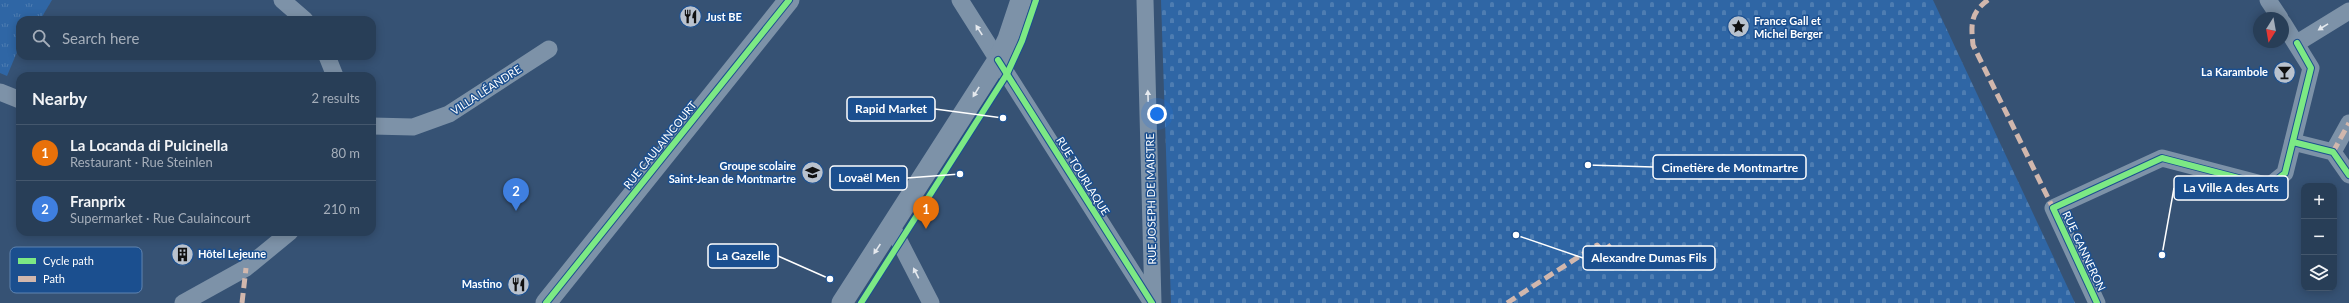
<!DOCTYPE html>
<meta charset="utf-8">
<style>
:root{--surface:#283e57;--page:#30455d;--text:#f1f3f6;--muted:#a5aeba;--line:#44576d;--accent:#8bbbb9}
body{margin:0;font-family:Lato,sans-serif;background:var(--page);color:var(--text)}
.controls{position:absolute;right:12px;bottom:12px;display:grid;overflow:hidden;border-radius:8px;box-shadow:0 2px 10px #0003}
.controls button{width:36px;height:36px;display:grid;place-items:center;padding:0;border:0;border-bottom:1px solid var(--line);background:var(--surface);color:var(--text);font:20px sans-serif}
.compass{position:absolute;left:2253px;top:12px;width:36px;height:36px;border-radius:50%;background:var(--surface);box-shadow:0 2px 10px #0003;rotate:191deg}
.you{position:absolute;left:1157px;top:114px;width:14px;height:14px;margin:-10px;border:3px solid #fff;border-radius:50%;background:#1a73e8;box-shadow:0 0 0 6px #1a73e833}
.badge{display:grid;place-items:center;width:26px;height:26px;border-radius:50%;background:var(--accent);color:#fff;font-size:13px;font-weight:700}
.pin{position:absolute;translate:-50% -33px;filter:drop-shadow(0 1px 2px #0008)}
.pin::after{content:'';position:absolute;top:21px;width:14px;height:12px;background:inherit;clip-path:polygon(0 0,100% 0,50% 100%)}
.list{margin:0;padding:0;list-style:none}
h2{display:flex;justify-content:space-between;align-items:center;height:52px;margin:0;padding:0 16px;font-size:17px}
h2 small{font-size:13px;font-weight:400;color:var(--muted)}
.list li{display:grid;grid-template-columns:26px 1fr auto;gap:12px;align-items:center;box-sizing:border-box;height:56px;padding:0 16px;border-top:1px solid var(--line)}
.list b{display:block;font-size:15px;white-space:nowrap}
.list p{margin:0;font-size:13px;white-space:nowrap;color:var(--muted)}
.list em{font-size:13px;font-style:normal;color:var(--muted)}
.icon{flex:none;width:22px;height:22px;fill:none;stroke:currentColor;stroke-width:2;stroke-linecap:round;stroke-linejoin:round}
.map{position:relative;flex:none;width:2349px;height:303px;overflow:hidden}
.search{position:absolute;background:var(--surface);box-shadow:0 2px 10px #0003;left:16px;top:16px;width:360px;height:44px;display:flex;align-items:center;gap:10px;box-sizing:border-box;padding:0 14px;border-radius:12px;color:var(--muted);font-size:15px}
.panel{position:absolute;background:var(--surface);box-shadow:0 2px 10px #0003;left:16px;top:72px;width:360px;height:164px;border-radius:12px}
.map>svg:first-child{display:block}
</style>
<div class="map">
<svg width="2349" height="303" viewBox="0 0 2349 303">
<defs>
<pattern id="cemetery-stones" width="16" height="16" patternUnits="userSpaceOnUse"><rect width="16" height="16" fill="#2f66a5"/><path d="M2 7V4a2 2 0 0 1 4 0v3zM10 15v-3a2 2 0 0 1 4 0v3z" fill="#4e7db2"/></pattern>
<pattern id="park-tufts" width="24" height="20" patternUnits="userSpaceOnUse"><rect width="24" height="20" fill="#2f66a5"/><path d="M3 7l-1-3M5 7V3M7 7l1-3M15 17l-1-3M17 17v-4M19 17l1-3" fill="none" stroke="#4e7db2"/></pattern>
</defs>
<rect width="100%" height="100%" fill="#365274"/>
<polygon fill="url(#cemetery-stones)" points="1161,0 1933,0 2075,303 1171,303"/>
<polygon fill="url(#park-tufts)" points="0,0 52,0 40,20 20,20 20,45 7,76 0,73"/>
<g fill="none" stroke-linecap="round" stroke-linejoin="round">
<g stroke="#7d92a8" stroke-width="17">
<polyline points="282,0 305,20"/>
<polyline points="960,0 1152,303"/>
<polyline points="1145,0 1153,303"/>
<polyline points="2268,0 2280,18"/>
<polyline points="2297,43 2349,11"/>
<polyline points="327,56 335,76"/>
<polyline points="0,92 20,100"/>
<polyline points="372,126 413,127 449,114 549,49"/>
<polyline points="2293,142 2333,152 2349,175"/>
<polyline points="2333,152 2349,123"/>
<polyline points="892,227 931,303"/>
<polyline points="183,303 246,268 290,232"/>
<polyline points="2097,303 2053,208 2162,158 2269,186 2285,173 2311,68 2283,23"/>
</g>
<g stroke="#7d92a8" stroke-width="21">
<polyline points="546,303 789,0"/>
<polyline points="842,303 998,60 1008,39 1021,0"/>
</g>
<g stroke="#d1b7ad" stroke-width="5" stroke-dasharray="10 5" stroke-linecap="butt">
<path d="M 1988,0 C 1970,13 1971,25 1973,45 L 2053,208"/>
<polyline points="2333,152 2349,123"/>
<polyline points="242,303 246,268"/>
<polyline points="1507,303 1597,245 1603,251 1611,245"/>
</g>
<defs>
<g id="cycleway">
<polyline points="998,60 1152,303"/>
<polyline points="2293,142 2333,152 2349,175"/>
<polyline points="546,303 789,0"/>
<polyline points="861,303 1007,74 1022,41 1036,0"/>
<polyline points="2097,303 2053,208 2162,158 2269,186 2285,173 2311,68 2297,43"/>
</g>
</defs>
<use href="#cycleway" stroke="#1b4f8f" stroke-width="8"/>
<use href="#cycleway" stroke="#7ce984" stroke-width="6"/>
</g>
<defs><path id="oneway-solid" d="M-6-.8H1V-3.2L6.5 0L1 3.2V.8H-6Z"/></defs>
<g fill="#e5e9ee">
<use href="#oneway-solid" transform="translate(2323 27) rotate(148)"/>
<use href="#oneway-solid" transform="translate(979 30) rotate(-123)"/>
<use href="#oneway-solid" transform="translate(976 92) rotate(122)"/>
<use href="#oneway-solid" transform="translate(1148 96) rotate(-92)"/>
<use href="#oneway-solid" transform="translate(877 249) rotate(124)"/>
<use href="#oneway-solid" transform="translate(916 273) rotate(-117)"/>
</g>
<defs>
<symbol id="restaurant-disc" viewBox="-11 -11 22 22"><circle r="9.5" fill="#b9c2ce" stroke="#1b4f8f"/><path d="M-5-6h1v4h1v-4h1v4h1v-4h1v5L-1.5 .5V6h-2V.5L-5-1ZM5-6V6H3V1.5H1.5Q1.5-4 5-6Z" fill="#111"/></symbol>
<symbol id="sight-disc" viewBox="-11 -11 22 22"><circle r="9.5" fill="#b9c2ce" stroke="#1b4f8f"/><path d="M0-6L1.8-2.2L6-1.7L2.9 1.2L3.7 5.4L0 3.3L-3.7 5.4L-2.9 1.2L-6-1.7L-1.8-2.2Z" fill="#111"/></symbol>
<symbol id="bar-disc" viewBox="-11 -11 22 22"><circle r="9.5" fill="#b9c2ce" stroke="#1b4f8f"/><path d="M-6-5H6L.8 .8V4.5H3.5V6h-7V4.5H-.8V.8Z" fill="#111"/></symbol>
<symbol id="school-disc" viewBox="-11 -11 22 22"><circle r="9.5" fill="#b9c2ce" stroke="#1b4f8f"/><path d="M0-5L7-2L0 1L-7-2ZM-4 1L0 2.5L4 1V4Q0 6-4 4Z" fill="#111"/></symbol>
<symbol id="building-disc" viewBox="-11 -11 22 22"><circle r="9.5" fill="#b9c2ce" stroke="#1b4f8f"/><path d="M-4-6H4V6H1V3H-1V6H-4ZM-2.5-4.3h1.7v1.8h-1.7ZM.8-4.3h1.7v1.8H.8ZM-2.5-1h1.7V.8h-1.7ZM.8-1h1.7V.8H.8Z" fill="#111"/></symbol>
</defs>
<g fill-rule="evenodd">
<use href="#restaurant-disc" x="678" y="4" width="25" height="25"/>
<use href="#sight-disc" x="1726" y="14" width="25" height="25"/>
<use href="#bar-disc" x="2272" y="60" width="25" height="25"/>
<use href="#school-disc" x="800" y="160" width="25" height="25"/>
<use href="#building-disc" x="170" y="242" width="25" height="25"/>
<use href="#restaurant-disc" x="506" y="272" width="25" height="25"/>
</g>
<g text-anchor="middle" stroke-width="3" stroke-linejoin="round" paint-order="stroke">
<g font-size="11" font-weight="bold" fill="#fff" stroke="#1b4f8f" text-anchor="start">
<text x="706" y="21">Just BE</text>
<text x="1754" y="25">France Gall et<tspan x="1754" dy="13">Michel Berger</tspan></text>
<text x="2268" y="76" text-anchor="end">La Karambole</text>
<text x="796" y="170" text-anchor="end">Groupe scolaire<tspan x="796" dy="13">Saint-Jean de Montmartre</tspan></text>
<text x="198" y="258">Hôtel Lejeune</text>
<text x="502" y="288" text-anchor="end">Mastino</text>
</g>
<g font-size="11" fill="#fff" stroke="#1b4f8f">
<text transform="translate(486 90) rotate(-33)" y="4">VILLA LÉANDRE</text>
<text transform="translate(660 145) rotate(-51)" y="4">RUE CAULAINCOURT</text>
<text transform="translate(1083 176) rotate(58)" y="4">RUE TOURLAQUE</text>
<text transform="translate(1151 199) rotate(-91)" y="4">RUE JOSEPH DE MAISTRE</text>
<text transform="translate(2084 251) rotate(65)" y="4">RUE GANNERON</text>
</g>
</g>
<rect x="10" y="247" width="132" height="46" rx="6" fill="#1b4f8f" stroke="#5f84b1" stroke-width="1"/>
<rect x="18" y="258" width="18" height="6" fill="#7ce984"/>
<rect x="18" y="276" width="18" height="6" fill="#d1b7ad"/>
<g font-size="11" fill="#fff">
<text x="43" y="265">Cycle path</text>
<text x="43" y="283">Path</text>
</g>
<path fill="none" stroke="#fff" stroke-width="1.5" d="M1003 118L935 109M1588 165L1653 167M960 174L907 178M2162 255L2174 188M830 279L778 256M1516 235L1583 258"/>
<g fill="#fff" stroke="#1b4f8f" stroke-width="1.5">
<circle cx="1003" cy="118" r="4"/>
<circle cx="1588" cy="165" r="4"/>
<circle cx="960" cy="174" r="4"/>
<circle cx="2162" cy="255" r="4"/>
<circle cx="830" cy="279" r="4"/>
<circle cx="1516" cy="235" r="4"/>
</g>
<g fill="#1b4f8f" stroke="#fff" stroke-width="1.5">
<rect x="847" y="97" width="88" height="24" rx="4"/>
<rect x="1653" y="155" width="153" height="24" rx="4"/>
<rect x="830" y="166" width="77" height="24" rx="4"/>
<rect x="2174" y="176" width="114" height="24" rx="4"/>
<rect x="708" y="244" width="70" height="24" rx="4"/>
<rect x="1583" y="246" width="132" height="24" rx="4"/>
</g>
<g font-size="12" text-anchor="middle" font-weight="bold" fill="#fff">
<text x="891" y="113">Rapid Market</text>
<text x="1730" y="172">Cimetière de Montmartre</text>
<text x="869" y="182">Lovaël Men</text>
<text x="2231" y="192">La Ville A des Arts</text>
<text x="743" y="260">La Gazelle</text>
<text x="1649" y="262">Alexandre Dumas Fils</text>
</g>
</svg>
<div class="controls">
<button>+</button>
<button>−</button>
<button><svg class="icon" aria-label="layers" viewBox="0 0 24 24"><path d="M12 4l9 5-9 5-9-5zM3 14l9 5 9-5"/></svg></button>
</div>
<svg class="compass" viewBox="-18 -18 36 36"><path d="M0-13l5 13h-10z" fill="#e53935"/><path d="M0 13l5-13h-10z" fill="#a5aeba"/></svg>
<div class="you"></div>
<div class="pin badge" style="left:926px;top:229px;background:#e8710a">1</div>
<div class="pin badge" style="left:516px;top:211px;background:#3f7fe0">2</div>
<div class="search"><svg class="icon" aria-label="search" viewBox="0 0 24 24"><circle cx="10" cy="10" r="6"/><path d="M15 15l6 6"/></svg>Search here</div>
<section class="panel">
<h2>Nearby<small>2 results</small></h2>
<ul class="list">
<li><span class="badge" style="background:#e8710a">1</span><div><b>La Locanda di Pulcinella</b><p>Restaurant · Rue Steinlen</p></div><em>80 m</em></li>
<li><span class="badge" style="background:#3f7fe0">2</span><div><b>Franprix</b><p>Supermarket · Rue Caulaincourt</p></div><em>210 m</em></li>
</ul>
</section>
</div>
